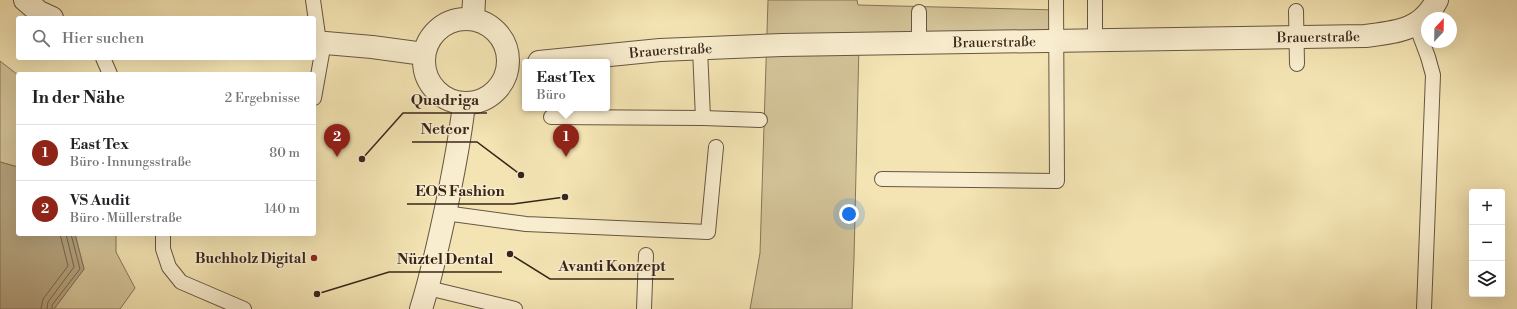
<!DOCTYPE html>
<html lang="de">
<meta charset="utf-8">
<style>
:root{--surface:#fff;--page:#f6f6f6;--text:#202124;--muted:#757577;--line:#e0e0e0;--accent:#8f2418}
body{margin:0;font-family:"Libre Bodoni",serif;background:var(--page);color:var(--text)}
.controls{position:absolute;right:12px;bottom:12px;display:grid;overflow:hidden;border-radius:4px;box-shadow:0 4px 16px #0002}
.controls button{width:36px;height:36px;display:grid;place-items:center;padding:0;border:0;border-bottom:1px solid var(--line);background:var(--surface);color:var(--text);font:20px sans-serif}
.compass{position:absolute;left:1421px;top:12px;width:36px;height:36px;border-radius:50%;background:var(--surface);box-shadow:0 4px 16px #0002;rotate:22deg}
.you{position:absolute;left:849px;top:214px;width:14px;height:14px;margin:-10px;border:3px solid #fff;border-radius:50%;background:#1a73e8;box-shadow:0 0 0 6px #1a73e833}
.badge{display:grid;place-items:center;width:26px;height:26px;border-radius:50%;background:var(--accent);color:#fff;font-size:13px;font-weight:700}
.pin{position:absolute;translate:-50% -33px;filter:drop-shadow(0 1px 2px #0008)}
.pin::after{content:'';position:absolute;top:21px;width:14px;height:12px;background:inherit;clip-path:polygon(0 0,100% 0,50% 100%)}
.popup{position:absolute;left:522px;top:59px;width:88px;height:52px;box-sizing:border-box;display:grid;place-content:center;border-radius:4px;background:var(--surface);filter:drop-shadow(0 1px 3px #0005);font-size:13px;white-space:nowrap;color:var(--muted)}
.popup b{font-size:15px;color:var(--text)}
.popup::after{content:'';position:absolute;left:50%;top:100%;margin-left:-8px;border:8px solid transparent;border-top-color:var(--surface)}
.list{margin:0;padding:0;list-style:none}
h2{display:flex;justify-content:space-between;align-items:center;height:52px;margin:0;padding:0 16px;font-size:17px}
h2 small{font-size:13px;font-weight:400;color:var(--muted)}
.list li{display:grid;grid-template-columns:26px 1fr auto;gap:12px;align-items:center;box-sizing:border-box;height:56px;padding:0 16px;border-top:1px solid var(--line)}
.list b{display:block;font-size:15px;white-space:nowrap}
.list p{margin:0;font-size:13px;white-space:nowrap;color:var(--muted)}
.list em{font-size:13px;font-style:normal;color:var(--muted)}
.icon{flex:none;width:22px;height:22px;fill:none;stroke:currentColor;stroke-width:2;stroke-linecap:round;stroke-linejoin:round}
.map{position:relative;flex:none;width:1517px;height:309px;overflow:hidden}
.search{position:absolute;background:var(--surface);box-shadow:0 4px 16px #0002;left:16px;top:16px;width:300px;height:44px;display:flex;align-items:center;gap:10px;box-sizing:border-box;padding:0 14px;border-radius:4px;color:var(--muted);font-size:15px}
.panel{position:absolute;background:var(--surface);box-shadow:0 4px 16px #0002;left:16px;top:72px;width:300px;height:164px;border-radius:4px}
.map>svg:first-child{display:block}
</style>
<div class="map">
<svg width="1517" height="309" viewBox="0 0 1517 309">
<rect width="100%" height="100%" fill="#f4e4b3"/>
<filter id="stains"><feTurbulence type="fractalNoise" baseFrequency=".005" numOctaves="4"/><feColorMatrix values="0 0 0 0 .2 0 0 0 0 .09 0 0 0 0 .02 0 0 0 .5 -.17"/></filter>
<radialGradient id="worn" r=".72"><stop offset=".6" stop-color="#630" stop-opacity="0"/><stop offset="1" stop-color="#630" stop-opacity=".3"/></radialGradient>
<g fill="#d4c499" stroke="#86755a">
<polygon points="768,0 857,0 858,5 1058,10 1058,40 859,44 854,258 852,309 750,309 760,253"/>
<polygon points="0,61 18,75 18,167 0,162"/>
<polygon points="75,234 116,234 116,252 135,288 120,309 54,309 84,269"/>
</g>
<polygon fill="#b4a37f" stroke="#827157" points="0,162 18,167 18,234 75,234 84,269 54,309 0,309"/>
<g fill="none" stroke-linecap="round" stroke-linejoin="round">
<g stroke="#76644d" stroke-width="1">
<polyline points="41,309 43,299 68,266 60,234"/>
<polyline points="47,309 48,302 74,267 66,234"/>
<polyline points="52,309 52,305 80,269 71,234"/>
</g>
<defs>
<g id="service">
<polyline points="313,0 319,42"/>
<polyline points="1095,0 1095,40"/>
<polyline points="1296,11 1297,64"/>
<polyline points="1416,25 1428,57 1433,75 1424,309"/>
<polyline points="919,43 919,12"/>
<polyline points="700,49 703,118"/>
<polyline points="103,58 110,74"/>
<polyline points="314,98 324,42"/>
<polyline points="551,117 703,118 760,120"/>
<polyline points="882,179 1057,181 1056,0"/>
<polyline points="445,213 526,224 708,232 716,147"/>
<polyline points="163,234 163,249 169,267 181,282 244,309"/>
<polyline points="428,288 515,309"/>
<polyline points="644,309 646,255"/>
</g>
<g id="minor">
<polyline points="25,0 39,12 52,18"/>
<polyline points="473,18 474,0"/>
<circle cx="466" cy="61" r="42"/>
<polyline points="314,42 372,47 424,54"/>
<path id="s1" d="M 539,62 L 660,50 L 782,45 L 1365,36 C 1396,32 1421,31 1437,0"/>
<path d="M 421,309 C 433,271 441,232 449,194 C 455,163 461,134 464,103"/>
</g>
</defs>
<use href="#service" stroke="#675641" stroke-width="16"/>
<use href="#minor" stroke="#675641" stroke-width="24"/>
<use href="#service" stroke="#f8edce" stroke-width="14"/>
<use href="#minor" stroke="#f8edce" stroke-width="22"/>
</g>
<circle fill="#8f2418" stroke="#f8edce" stroke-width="1.5" cx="314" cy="258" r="4"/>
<g text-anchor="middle" stroke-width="3" stroke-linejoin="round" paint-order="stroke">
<g font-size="14" fill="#38261b" stroke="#f8edce">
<text dy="5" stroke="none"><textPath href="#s1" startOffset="780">Brauerstraße</textPath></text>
<text dy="5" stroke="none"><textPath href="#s1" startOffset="456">Brauerstraße</textPath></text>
<text dy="5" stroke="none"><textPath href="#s1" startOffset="132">Brauerstraße</textPath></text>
</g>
<g font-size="14" font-weight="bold" fill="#38261b" stroke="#f8edce" text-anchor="end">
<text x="306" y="263">Buchholz Digital</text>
</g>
</g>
<path fill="none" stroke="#38261b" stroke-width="1.5" d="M362 159L403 113H487M521 175L477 142H412M565 197L513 204H407M317 294L389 272H502M510 254L550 279H674"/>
<g fill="#38261b" stroke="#f8edce" stroke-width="1.5">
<circle cx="362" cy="159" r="4"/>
<circle cx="521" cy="175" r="4"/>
<circle cx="565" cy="197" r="4"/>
<circle cx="317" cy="294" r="4"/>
<circle cx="510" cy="254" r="4"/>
</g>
<g font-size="15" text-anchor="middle" font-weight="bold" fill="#38261b" stroke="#f8edce" stroke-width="3" stroke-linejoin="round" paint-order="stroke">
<text x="445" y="105">Quadriga</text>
<text x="445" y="134">Netcor</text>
<text x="460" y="196">EOS Fashion</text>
<text x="445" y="264">Nüztel Dental</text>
<text x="612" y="271">Avanti Konzept</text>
</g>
<rect width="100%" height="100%" filter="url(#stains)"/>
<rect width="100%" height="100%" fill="url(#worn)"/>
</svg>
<div class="controls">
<button>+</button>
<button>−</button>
<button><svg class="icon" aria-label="layers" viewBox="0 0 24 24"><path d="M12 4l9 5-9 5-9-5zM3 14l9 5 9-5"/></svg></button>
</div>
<svg class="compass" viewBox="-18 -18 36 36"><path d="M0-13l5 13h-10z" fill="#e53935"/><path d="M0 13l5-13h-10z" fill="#757577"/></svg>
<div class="you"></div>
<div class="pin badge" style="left:566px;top:157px">1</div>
<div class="popup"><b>East Tex</b>Büro</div>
<div class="pin badge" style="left:337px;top:157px">2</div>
<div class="search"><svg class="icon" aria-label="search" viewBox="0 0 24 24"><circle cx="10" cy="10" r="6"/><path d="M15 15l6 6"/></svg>Hier suchen</div>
<section class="panel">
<h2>In der Nähe<small>2 Ergebnisse</small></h2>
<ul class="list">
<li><span class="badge">1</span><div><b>East Tex</b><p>Büro · Innungsstraße</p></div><em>80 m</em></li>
<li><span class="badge">2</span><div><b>VS Audit</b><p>Büro · Müllerstraße</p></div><em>140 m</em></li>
</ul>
</section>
</div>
